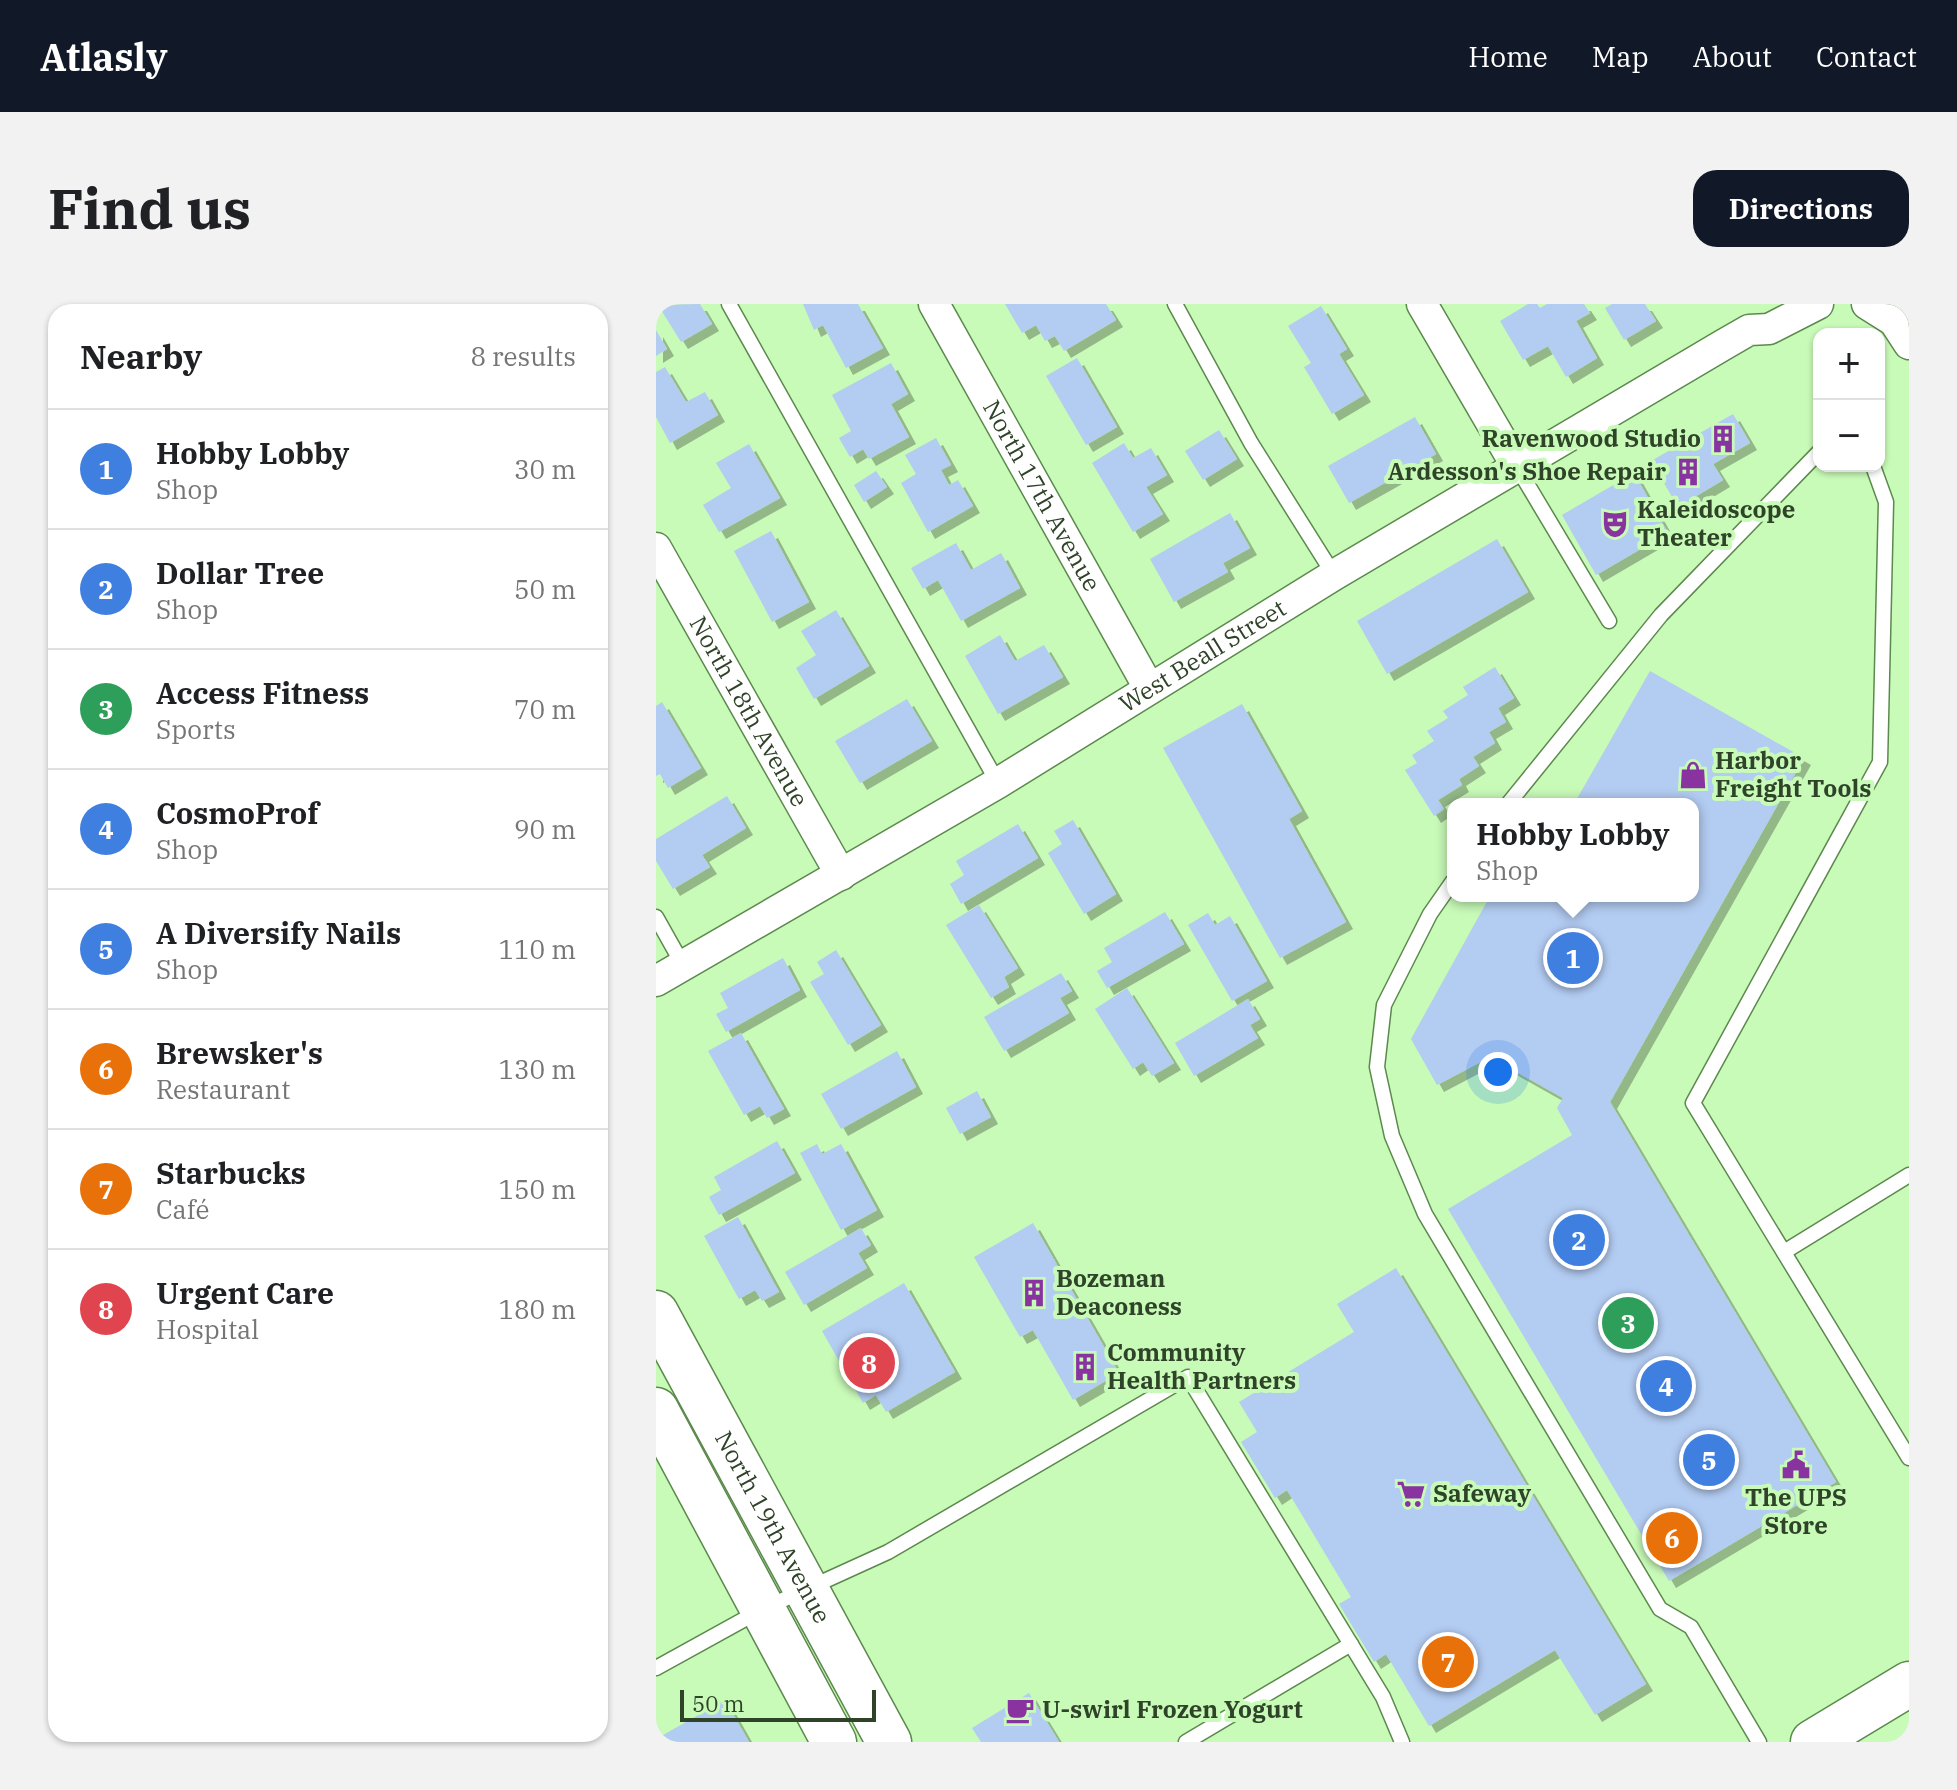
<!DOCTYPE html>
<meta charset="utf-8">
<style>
:root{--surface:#fff;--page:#f2f2f2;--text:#202124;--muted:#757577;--line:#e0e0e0;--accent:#111827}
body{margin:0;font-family:"IBM Plex Serif",serif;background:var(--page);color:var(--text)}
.controls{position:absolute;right:24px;top:24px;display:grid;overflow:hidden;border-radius:16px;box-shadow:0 2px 6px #0004}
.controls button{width:72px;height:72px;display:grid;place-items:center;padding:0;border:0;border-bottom:2px solid var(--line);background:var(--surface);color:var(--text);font:40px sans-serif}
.scale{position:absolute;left:24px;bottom:20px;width:196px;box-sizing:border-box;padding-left:8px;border:4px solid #2f4329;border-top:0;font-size:22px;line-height:28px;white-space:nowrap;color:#2f4329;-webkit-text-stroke:6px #c8fab8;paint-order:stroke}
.you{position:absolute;left:842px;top:768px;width:28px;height:28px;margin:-20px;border:6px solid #fff;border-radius:50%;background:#1a73e8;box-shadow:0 0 0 12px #1a73e833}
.badge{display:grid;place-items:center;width:52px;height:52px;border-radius:50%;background:var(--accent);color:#fff;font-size:26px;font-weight:700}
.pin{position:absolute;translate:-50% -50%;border:4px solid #fff;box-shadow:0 2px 8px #0006}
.popup{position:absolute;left:791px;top:494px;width:252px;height:104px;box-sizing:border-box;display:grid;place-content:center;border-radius:16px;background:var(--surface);filter:drop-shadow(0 2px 6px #0005);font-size:26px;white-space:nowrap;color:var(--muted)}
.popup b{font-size:30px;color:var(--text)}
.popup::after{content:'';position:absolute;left:50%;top:100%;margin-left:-16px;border:16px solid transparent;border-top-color:var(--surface)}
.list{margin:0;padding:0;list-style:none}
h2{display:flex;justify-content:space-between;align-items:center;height:104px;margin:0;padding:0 32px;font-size:34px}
h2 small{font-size:26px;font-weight:400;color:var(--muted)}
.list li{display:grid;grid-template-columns:52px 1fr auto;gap:24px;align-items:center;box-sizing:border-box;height:120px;padding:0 32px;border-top:2px solid var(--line)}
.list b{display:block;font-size:30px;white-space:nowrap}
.list p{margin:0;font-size:26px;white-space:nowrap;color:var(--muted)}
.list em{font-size:26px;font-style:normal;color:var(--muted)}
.map{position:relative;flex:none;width:1253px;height:1438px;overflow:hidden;border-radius:24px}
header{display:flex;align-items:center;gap:48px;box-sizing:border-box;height:112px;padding:0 40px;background:var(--accent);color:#fff}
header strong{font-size:38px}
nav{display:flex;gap:44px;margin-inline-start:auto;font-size:28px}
.intro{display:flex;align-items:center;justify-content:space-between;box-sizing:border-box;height:192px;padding:0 48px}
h1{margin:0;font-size:56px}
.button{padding:20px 36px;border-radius:24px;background:var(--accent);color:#fff;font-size:28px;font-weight:700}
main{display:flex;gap:48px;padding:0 48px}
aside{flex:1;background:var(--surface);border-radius:24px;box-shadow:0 2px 6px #0004}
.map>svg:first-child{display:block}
</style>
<header>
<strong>Atlasly</strong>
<nav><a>Home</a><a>Map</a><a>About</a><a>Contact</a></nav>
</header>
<div class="intro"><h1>Find us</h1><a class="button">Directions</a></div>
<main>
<aside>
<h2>Nearby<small>8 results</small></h2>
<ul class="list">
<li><span class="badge" style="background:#3f7fe0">1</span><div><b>Hobby Lobby</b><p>Shop</p></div><em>30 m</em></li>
<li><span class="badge" style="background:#3f7fe0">2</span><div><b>Dollar Tree</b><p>Shop</p></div><em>50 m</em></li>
<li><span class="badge" style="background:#2e9e5b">3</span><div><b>Access Fitness</b><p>Sports</p></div><em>70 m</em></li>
<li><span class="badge" style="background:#3f7fe0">4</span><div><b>CosmoProf</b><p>Shop</p></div><em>90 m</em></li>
<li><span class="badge" style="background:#3f7fe0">5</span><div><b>A Diversify Nails</b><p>Shop</p></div><em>110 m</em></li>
<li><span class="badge" style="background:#e8710a">6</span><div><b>Brewsker's</b><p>Restaurant</p></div><em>130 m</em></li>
<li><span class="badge" style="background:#e8710a">7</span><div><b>Starbucks</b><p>Café</p></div><em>150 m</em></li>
<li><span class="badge" style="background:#e0444e">8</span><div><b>Urgent Care</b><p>Hospital</p></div><em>180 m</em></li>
</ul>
</aside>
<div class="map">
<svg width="1253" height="1438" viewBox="0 0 1253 1438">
<defs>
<filter id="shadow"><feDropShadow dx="7" dy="7" stdDeviation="0" flood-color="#0004"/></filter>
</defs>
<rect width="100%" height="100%" fill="#c8fab8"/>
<g fill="#b3ccf2" filter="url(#shadow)">
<polygon points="44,0 56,20 25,38 2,1"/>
<polygon points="147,0 202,0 227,44 190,64 167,21 158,26"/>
<polygon points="349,0 450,0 460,16 408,47 399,32 389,37 380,21 366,29"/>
<polygon points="872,0 881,0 884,4 891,0 928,0 934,9 920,17 941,54 910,73 892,42 867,56 844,17"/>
<polygon points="956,0 989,0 1000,17 968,36 949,4"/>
<polygon points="665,2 691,45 683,50 708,91 676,110 648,63 655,59 632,22"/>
<polygon points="0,26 11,45 0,52"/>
<polygon points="421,54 461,123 430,141 390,72"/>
<polygon points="235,59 252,90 235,100 253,133 213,155 207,145 194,153 183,134 195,127 176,91"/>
<polygon points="9,63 30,98 49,88 62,111 14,139 0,113 0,68"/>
<polygon points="1077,110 1094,139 1057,160 1067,176 1022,203 995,157"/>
<polygon points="759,113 780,150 693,199 672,162"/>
<polygon points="563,126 581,155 547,176 529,147"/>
<polygon points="280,134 295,161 285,166 293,181 302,176 317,202 272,228 245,179 260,170 249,151"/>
<polygon points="468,139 477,154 495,144 511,171 490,183 507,210 477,228 436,159"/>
<polygon points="93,140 124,194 63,228 47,201 75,184 60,159"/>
<polygon points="220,167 231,183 208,198 198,181"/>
<polygon points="978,169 1012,229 940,271 906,211"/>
<polygon points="574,209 594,244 567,259 572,268 518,298 494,255"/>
<polygon points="115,227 153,298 116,318 78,247"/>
<polygon points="841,235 872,288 731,370 701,317"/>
<polygon points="300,239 315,266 345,249 364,284 305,317 282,276 267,285 255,264"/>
<polygon points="180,306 213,362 158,395 140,364 160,351 145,327"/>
<polygon points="344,331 359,357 388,341 407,373 342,410 309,352"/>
<polygon points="839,363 858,394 842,404 850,418 833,428 839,439 817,453 823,462 803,475 806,481 782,496 788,505 778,512 749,466 761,459 756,451 778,437 771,427 792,414 787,407 812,391 807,383"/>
<polygon points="994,367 1148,454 954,798 1180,1178 1013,1277 792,905 916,831 901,804 907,794 834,753 781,781 755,735 834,592 1037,592 1037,500 918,500"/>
<polygon points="251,395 276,437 204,479 179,437"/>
<polygon points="6,398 45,464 12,484 4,470 0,472 0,402"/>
<polygon points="586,400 646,507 633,515 690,618 624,654 507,444"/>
<polygon points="71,492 90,524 46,551 54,563 17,585 0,557 0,535"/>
<polygon points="417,516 460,590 428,610 392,549 406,540 398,527"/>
<polygon points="362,520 382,554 305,600 294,580 308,571 300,557"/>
<polygon points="323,601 362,664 348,673 353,683 335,694 290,621"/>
<polygon points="509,608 528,640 451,684 441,667 456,658 448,644"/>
<polygon points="552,609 559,621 574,612 611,677 576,697 532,621"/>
<polygon points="180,646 225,721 192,741 154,678 168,670 161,658"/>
<polygon points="127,654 144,686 70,728 60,710 72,704 64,689"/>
<polygon points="405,669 416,687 404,694 413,709 348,747 328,713"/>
<polygon points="471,684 518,759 496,772 487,758 477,765 439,705"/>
<polygon points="592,695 604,715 594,721 602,734 538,772 519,739"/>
<polygon points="85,729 128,805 111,814 104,802 88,811 52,747"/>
<polygon points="241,747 260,783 185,825 165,790"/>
<polygon points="321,787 335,813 304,830 290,804"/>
<polygon points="121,837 139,869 63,911 53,893 65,886 58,873"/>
<polygon points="161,840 166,850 185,840 221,906 185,926 144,849"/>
<polygon points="82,913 123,988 106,997 99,986 83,995 48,932"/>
<polygon points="377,919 463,1069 417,1096 377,1026 364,1033 318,953"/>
<polygon points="205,924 215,941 202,949 211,964 148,1001 129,968"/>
<polygon points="740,964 990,1380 939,1411 899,1346 773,1422 730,1350 718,1358 683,1300 695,1293 631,1186 619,1194 585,1138 601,1128 583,1098 698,1028 681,1000"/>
<polygon points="248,979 299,1068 230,1108 220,1091 207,1099 166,1027"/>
<polygon points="373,1389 403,1438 325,1438 316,1424"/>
<polygon points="69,1396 93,1438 0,1438 0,1435"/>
</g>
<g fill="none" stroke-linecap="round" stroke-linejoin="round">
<defs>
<g id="lane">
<polyline points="73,0 342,479"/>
<polyline points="519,0 595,139 678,271"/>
<polyline points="1217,162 1230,198 1224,458 1037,799 1253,1154"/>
<polyline points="861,163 953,317"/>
<polyline points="852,500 1005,311 1163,148"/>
<polyline points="797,577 774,610 728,701 721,763 736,832 769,910 1004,1305 1035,1323 1103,1438"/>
<polyline points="0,613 27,661"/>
<polyline points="1128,948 1253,871"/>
<polyline points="0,1364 107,1305 232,1248 532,1073 727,1393 746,1438"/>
<polyline points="530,1438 695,1340"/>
</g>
<g id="street">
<path id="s1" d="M 278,0 L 493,384"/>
<polyline points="766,0 861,163"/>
<polyline points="1211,0 1238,17 1253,40"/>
<path id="s2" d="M 0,244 L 185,571"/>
<path id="s3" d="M 0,677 L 342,479 L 678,271 L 1067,41 L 1093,26 L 1113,25 L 1162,0"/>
</g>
<g id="primary">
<path id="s4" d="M 0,1009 L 233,1438"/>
<polyline points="0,1106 178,1438"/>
</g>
<polyline id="highway" points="1157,1438 1253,1380"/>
</defs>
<use href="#lane" stroke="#5c894d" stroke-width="17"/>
<use href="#street" stroke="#5c894d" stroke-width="33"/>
<use href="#primary" stroke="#5c894d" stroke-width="47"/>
<use href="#highway" stroke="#5c894d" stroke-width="47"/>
<use href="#lane" stroke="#fff" stroke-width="14"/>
<use href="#street" stroke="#fff" stroke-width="30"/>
<use href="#primary" stroke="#fff" stroke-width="44"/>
<use href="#highway" stroke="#fff" stroke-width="44"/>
</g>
<defs>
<symbol id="building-bare" viewBox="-9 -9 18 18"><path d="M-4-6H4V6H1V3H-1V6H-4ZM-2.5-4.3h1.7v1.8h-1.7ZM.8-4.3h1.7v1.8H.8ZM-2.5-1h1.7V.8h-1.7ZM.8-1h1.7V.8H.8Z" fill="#8933a1" stroke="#c8fab8" stroke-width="2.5" paint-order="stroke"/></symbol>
<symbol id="theatre-bare" viewBox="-9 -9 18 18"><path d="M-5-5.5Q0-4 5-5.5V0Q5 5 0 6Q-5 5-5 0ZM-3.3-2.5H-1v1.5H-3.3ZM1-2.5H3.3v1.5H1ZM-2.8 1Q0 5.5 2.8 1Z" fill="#8933a1" stroke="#c8fab8" stroke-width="2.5" paint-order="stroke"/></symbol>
<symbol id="shop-bare" viewBox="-9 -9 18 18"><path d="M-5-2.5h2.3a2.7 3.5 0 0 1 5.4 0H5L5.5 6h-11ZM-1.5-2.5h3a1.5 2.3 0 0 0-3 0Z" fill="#8933a1" stroke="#c8fab8" stroke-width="2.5" paint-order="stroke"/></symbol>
<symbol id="civic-bare" viewBox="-9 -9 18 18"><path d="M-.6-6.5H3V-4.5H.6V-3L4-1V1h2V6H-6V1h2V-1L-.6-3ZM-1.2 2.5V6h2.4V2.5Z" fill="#8933a1" stroke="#c8fab8" stroke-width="2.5" paint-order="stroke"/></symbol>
<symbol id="supermarket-bare" viewBox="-9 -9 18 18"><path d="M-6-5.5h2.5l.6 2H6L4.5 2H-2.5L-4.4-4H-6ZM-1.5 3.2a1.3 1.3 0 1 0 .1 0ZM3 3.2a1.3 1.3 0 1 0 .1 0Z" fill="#8933a1" stroke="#c8fab8" stroke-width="2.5" paint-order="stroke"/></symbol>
<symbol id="cafe-bare" viewBox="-9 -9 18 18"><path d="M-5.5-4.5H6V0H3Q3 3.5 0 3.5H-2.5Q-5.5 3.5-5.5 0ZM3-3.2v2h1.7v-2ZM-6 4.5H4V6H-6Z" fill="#8933a1" stroke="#c8fab8" stroke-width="2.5" paint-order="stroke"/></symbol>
</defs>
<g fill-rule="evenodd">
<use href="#building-bare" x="1047" y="115" width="40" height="40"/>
<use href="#building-bare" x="1012" y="148" width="40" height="40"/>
<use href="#theatre-bare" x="939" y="200" width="40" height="40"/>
<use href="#shop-bare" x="1017" y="451" width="40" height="40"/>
<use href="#building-bare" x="358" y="969" width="40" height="40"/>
<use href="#building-bare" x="409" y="1043" width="40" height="40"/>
<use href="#civic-bare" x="1120" y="1141" width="40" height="40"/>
<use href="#supermarket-bare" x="735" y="1170" width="40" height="40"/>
<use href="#cafe-bare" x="344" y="1386" width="40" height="40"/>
</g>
<g text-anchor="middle" stroke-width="8" stroke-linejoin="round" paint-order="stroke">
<g font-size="24" font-weight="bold" fill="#2f4329" stroke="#c8fab8" text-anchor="start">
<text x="1045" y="143" text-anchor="end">Ravenwood Studio</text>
<text x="1010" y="176" text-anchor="end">Ardesson's Shoe Repair</text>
<text x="981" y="214">Kaleidoscope<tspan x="981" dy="28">Theater</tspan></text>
<text x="1059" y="465">Harbor<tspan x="1059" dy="28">Freight Tools</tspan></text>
<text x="400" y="983">Bozeman<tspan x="400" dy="28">Deaconess</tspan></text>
<text x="451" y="1057">Community<tspan x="451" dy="28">Health Partners</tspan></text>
<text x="777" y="1198">Safeway</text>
<text x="1140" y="1202" text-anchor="middle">The UPS<tspan x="1140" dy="28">Store</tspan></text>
<text x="386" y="1414">U-swirl Frozen Yogurt</text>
</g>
<g font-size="24" fill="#2f4329" stroke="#c8fab8">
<text dy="8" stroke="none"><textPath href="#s1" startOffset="220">North 17th Avenue</textPath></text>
<text dy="8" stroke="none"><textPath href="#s3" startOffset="636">West Beall Street</textPath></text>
<text dy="8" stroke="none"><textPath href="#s2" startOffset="188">North 18th Avenue</textPath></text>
<text dy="8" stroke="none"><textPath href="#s4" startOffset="244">North 19th Avenue</textPath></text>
</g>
</g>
</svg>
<div class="controls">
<button>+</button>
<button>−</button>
</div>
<div class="scale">50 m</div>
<div class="you"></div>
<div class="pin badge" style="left:917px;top:654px;background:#3f7fe0">1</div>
<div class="popup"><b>Hobby Lobby</b>Shop</div>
<div class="pin badge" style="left:923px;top:936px;background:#3f7fe0">2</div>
<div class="pin badge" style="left:972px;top:1019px;background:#2e9e5b">3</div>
<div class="pin badge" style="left:1010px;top:1082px;background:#3f7fe0">4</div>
<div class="pin badge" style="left:1053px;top:1156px;background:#3f7fe0">5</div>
<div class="pin badge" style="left:1016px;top:1234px;background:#e8710a">6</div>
<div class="pin badge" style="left:792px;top:1358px;background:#e8710a">7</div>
<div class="pin badge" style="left:213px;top:1059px;background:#e0444e">8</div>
</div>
</main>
